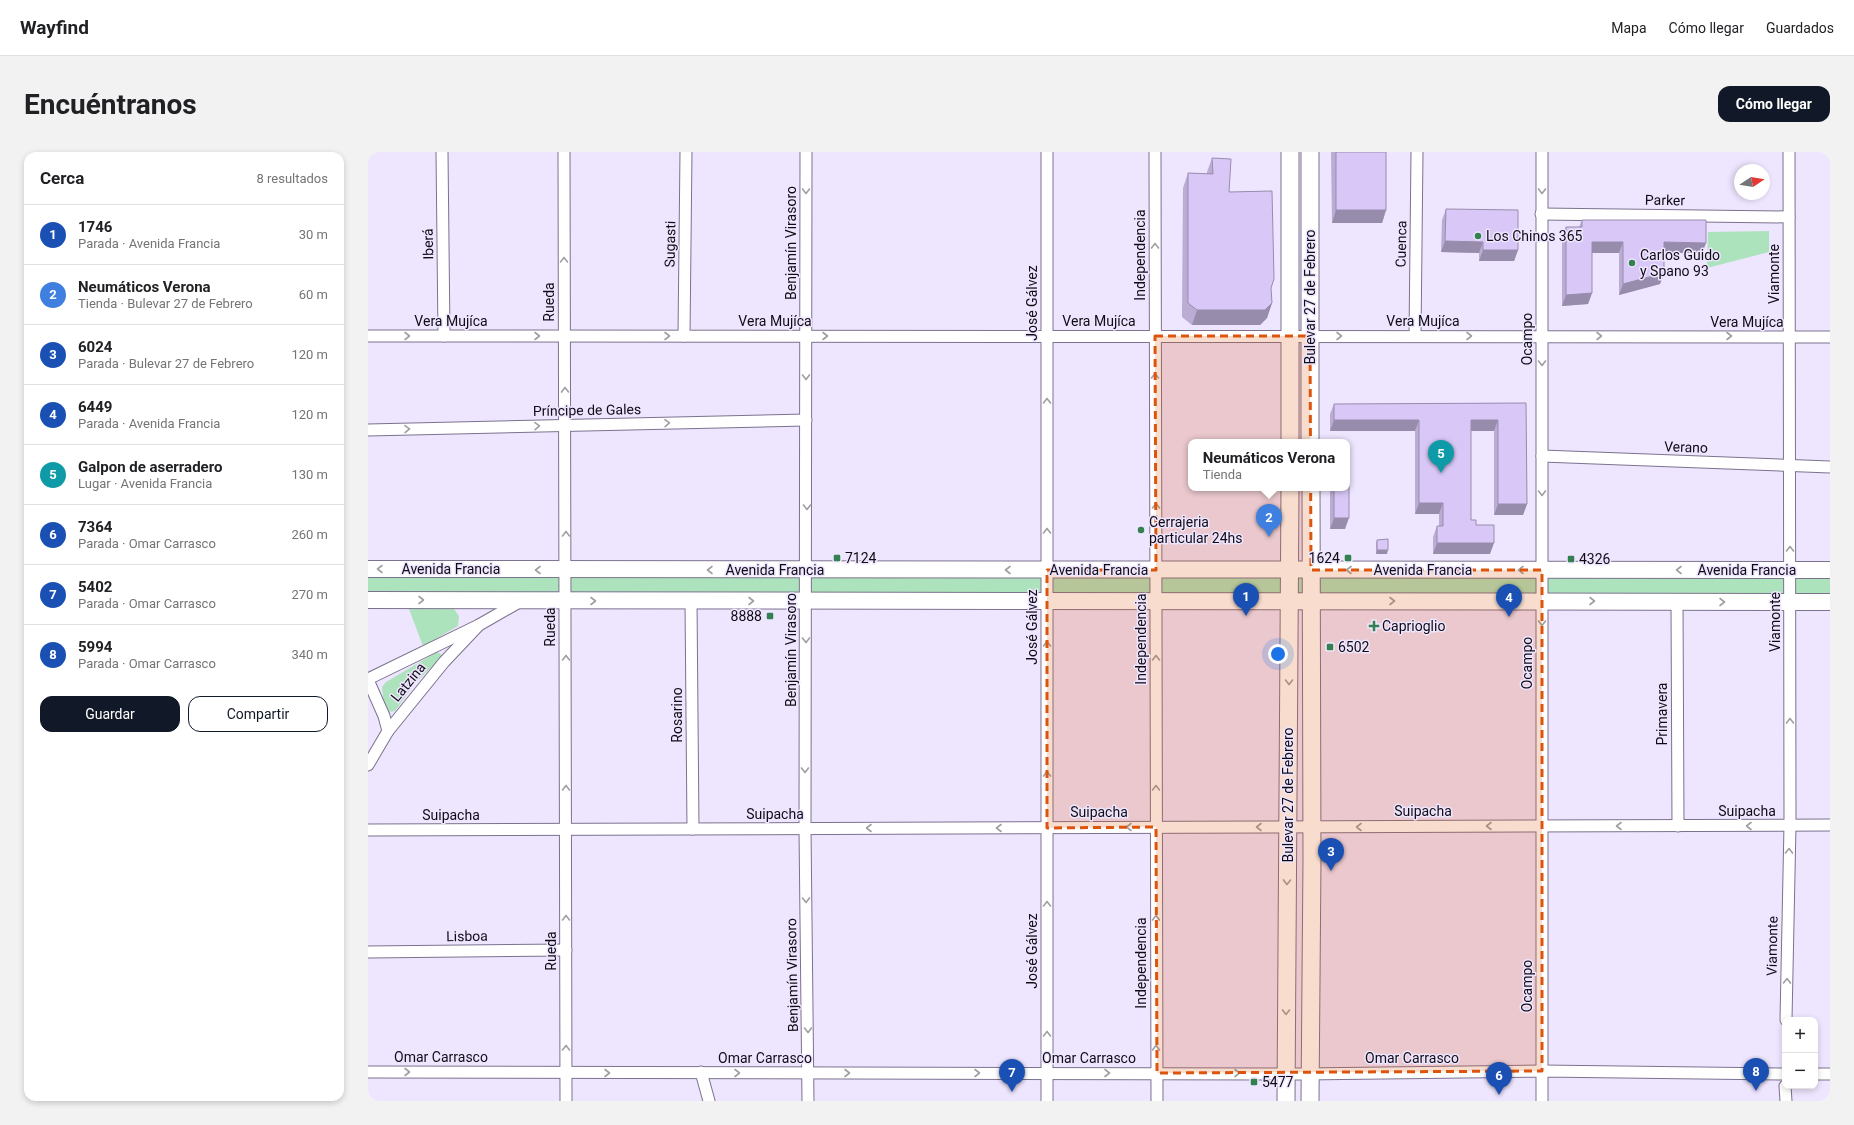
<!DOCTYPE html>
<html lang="es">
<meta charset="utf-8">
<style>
:root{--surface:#fff;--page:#f2f2f2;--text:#202124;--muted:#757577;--line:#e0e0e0;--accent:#111827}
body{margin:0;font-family:Roboto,sans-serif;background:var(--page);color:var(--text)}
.controls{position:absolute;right:12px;bottom:12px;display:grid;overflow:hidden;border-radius:8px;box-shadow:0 2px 6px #0003}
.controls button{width:36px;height:36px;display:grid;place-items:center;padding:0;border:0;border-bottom:1px solid var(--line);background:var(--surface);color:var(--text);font:20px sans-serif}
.compass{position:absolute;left:1366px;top:12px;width:36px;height:36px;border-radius:50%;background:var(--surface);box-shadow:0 2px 6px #0003;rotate:78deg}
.you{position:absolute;left:910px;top:502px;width:14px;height:14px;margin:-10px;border:3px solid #fff;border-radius:50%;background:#1a73e8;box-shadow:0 0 0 6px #1a73e833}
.badge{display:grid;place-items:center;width:26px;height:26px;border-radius:50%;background:var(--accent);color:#fff;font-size:13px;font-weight:700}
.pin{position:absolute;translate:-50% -33px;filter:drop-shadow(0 1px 2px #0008)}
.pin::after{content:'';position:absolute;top:21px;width:14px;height:12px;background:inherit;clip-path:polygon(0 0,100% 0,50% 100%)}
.popup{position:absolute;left:820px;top:287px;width:162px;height:52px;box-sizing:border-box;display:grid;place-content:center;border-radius:8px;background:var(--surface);filter:drop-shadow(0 1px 3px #0005);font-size:13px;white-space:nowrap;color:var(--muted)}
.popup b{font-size:15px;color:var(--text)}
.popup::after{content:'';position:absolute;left:50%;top:100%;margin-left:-8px;border:8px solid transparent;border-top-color:var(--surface)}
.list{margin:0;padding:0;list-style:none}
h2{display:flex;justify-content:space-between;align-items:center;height:52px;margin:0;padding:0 16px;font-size:17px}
h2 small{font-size:13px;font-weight:400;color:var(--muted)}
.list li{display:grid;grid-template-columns:26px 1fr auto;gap:12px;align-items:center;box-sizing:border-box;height:60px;padding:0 16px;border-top:1px solid var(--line)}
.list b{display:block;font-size:15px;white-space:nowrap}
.list p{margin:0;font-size:13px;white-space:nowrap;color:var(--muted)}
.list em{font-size:13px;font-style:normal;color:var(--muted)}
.actions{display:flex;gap:8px;padding:12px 16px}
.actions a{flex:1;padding:9px 0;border:1px solid var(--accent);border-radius:12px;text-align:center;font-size:14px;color:var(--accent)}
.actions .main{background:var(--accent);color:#fff}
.map{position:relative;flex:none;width:1462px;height:949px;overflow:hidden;border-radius:12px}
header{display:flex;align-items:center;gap:24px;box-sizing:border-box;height:56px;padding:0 20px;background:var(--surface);border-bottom:1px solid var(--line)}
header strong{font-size:19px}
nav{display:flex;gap:22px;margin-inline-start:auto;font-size:14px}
.intro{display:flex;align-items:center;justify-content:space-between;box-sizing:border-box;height:96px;padding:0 24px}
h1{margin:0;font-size:28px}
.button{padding:10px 18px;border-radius:12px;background:var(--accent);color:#fff;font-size:14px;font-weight:700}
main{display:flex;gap:24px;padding:0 24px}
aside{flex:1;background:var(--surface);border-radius:12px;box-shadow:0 2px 6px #0003}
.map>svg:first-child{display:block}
</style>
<header>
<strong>Wayfind</strong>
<nav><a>Mapa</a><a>Cómo llegar</a><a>Guardados</a></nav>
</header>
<div class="intro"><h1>Encuéntranos</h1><a class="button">Cómo llegar</a></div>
<main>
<aside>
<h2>Cerca<small>8 resultados</small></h2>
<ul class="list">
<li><span class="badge" style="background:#1a4fb4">1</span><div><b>1746</b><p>Parada · Avenida Francia</p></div><em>30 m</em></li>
<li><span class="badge" style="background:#3f7fe0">2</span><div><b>Neumáticos Verona</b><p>Tienda · Bulevar 27 de Febrero</p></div><em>60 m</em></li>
<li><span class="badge" style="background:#1a4fb4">3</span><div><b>6024</b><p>Parada · Bulevar 27 de Febrero</p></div><em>120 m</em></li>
<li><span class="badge" style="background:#1a4fb4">4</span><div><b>6449</b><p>Parada · Avenida Francia</p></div><em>120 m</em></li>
<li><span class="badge" style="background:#0f9aa8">5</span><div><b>Galpon de aserradero</b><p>Lugar · Avenida Francia</p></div><em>130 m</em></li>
<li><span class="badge" style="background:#1a4fb4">6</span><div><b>7364</b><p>Parada · Omar Carrasco</p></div><em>260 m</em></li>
<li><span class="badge" style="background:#1a4fb4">7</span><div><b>5402</b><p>Parada · Omar Carrasco</p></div><em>270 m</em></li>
<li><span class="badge" style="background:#1a4fb4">8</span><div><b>5994</b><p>Parada · Omar Carrasco</p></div><em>340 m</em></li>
</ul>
<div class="actions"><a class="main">Guardar</a><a>Compartir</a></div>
</aside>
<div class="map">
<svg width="1462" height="949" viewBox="0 0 1462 949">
<rect width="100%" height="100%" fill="#eee5fe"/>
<g fill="#ade3bc">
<polygon points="1401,79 1401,100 1339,116 1340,80"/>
<polygon points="0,417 1462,418 1462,450 0,448"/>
<polygon points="41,457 86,457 91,464 90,474 55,494"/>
<polygon points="69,500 73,502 73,506 47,531 27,559 21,560 16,554 14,535 18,530"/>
</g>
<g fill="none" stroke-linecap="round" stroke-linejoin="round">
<defs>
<g id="street">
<polyline points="74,0 76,184"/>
<polyline points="196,0 198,949"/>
<polyline points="438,0 437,677 440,949"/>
<polyline points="679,0 679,949"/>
<polyline points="787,0 789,949"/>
<polyline points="1174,0 1174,949"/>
<polyline points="1173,62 1421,65"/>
<polyline points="0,184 1462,185"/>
<polyline points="316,184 318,0"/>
<polyline points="1047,184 1049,0"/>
<polyline points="0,278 438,268"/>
<polyline points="1174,304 1462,315"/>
<polyline points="323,449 325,677"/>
<polyline points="1309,450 1310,674"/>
<polyline points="0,527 111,473 153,449"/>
<polyline points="0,528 16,564 20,579"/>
<polyline points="0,613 20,579 76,510 111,473"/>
<polyline points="0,678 1462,673"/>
<polyline points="0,800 198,798"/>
<polyline points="1418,868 1422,673 1421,0"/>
<polyline points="0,920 935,922 1174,919 1417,922"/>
<polyline points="333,920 341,949"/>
<polyline points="1447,922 1462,922"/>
<polyline points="1417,934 1418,949"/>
</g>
<g id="secondary">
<polyline points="0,417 1462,418"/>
<polyline points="0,448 1462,450"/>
</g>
<g id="primary">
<polyline points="922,0 922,290"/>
<polyline points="942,0 942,290"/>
<polyline points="918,949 922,336"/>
<polyline points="942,949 944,707 943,336"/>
</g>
</defs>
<use href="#street" stroke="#7c728e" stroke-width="13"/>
<use href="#secondary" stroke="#7c728e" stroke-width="18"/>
<use href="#primary" stroke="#7c728e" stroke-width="19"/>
<use href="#street" stroke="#fff" stroke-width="11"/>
<use href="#secondary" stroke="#fff" stroke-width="16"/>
<use href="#primary" stroke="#fff" stroke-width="17"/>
</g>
<g fill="#bbacd4">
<polygon points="963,0 1018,0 1018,58 1014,71 964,71"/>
<polygon points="844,6 861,40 903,136 904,151 899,166 892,173 824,173 814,165 815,36 820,21 839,22 839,20"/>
<polygon points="1078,57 1150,98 1146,109 1111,109 1111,101 1073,100 1074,68"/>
<polygon points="1214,68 1338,91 1334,101 1296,101 1296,121 1292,132 1251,143 1251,101 1224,101 1224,141 1220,152 1194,154 1194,86 1198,75 1211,75"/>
<polygon points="1158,251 1159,352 1155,363 1126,363 1126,279 1103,279 1103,368 1108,373 1122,402 1065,402 1065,385 1069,374 1071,374 1071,362 1047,362 1047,279 962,279 962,262 966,252"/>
<polygon points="962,336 979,336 977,377 962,377"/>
<polygon points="1009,388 1019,402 1008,402 1008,391"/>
</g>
<g fill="#988cad">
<polygon points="968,58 1018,58 1014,71 964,71"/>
<polygon points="1077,89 1115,90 1111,101 1073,100"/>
<polygon points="1224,90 1255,90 1251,101 1220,101"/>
<polygon points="1296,90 1338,91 1334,101 1292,101"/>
<polygon points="1115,98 1150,98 1146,109 1111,109"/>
<polygon points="1296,121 1292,132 1251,143 1255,132"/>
<polygon points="1224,141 1220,152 1194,154 1198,143"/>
<polygon points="904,151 899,166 892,173 824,173 829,158"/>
<polygon points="966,268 1051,268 1047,279 962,279"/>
<polygon points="1103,268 1130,268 1126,279 1099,279"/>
<polygon points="1051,351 1075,351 1071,362 1047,362"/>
<polygon points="1130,352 1159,352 1155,363 1126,363"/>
<polygon points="966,366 981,366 977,377 962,377"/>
<polygon points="1069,391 1126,391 1122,402 1065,402"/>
<polygon points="1009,398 1020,398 1019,402 1008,402"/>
</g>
<g fill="#d9c8f7" stroke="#988cad">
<rect x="968" y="0" width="50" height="58"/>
<polygon points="844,6 863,7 861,40 904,39 906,127 903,136 904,151 897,158 829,158 820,151 820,21 845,22"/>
<polygon points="1078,57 1150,58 1150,98 1115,98 1115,90 1077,89"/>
<polygon points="1214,68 1338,68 1338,91 1296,90 1296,121 1255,132 1255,90 1224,90 1224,141 1198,143 1198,75 1214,75"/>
<polygon points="1158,251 1159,352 1130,352 1130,268 1103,268 1103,368 1108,368 1108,373 1126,373 1126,391 1069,391 1069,374 1075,374 1075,351 1051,351 1051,268 966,268 966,252"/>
<polygon points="979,313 981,313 981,366 966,366 966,336 979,336"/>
<polygon points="1020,387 1020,398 1009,398 1009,388"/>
</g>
<defs><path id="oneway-chevron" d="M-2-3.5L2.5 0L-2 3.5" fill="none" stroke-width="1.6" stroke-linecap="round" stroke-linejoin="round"/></defs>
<g stroke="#9f9ea2">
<use href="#oneway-chevron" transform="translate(438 39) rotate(90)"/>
<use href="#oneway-chevron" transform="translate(1174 39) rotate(90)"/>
<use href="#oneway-chevron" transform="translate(787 94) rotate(-90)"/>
<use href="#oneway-chevron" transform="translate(196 108) rotate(-90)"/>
<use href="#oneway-chevron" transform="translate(39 184)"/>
<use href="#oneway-chevron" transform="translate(169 184)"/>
<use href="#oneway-chevron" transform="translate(299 184)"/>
<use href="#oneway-chevron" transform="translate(457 184)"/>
<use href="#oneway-chevron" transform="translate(971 184)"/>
<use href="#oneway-chevron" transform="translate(1101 184)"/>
<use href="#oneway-chevron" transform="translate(1231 184)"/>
<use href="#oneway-chevron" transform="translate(1361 184)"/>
<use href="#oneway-chevron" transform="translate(1174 211) rotate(90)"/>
<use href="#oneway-chevron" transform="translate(787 224) rotate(-90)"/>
<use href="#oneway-chevron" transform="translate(438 225) rotate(90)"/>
<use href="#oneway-chevron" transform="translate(197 238) rotate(-91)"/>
<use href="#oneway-chevron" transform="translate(679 249) rotate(-90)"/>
<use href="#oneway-chevron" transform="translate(299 271) rotate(-1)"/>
<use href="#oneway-chevron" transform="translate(169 274) rotate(-1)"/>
<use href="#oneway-chevron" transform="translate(39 277) rotate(-1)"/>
<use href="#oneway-chevron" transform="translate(1174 341) rotate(90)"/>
<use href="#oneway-chevron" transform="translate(788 354) rotate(-90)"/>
<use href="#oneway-chevron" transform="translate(439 355) rotate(90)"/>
<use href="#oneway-chevron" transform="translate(679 379) rotate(-90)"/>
<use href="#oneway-chevron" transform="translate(198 382) rotate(-90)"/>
<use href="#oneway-chevron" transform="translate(1422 397) rotate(-90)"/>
<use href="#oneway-chevron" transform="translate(12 417) rotate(-180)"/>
<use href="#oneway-chevron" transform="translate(170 418) rotate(-180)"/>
<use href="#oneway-chevron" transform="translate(342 418) rotate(180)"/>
<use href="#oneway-chevron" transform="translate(640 418) rotate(-180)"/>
<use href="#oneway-chevron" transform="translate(981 418) rotate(-180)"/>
<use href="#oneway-chevron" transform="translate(1153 418) rotate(-180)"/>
<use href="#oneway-chevron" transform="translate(1311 418) rotate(180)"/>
<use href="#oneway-chevron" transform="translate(53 448)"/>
<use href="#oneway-chevron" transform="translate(225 449)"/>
<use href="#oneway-chevron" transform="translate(383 449)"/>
<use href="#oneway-chevron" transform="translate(1024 449)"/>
<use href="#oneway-chevron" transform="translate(1224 449)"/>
<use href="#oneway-chevron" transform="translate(1354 450)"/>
<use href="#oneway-chevron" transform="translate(1174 471) rotate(90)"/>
<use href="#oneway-chevron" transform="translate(438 488) rotate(90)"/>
<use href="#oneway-chevron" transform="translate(679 492) rotate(-90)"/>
<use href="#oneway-chevron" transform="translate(198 506) rotate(-90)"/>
<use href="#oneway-chevron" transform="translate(788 506) rotate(-90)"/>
<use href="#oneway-chevron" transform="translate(921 530) rotate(90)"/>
<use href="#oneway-chevron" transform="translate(1422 569) rotate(-90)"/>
<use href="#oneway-chevron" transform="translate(437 618) rotate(90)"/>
<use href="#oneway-chevron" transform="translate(679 622) rotate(-90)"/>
<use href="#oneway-chevron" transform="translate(198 636) rotate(-90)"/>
<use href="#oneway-chevron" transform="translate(788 636) rotate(-90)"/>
<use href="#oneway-chevron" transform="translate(1121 674) rotate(180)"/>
<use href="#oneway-chevron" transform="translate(1251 674) rotate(180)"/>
<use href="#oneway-chevron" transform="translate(1381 674) rotate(180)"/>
<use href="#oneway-chevron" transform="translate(761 675) rotate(180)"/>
<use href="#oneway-chevron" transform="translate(891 675) rotate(180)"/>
<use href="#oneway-chevron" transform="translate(991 675) rotate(180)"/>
<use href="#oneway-chevron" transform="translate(501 676) rotate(180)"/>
<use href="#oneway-chevron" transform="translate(631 676) rotate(180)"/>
<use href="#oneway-chevron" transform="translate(1421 699) rotate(-89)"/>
<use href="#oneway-chevron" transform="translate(919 730) rotate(91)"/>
<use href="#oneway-chevron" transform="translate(438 748) rotate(89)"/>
<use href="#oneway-chevron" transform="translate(679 752) rotate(-90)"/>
<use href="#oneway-chevron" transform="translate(198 766) rotate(-90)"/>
<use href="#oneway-chevron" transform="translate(788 766) rotate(-90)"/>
<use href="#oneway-chevron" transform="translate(1419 829) rotate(-89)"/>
<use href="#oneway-chevron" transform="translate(918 860) rotate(91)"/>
<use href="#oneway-chevron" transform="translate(440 878) rotate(89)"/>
<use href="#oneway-chevron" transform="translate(679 882) rotate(-90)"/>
<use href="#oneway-chevron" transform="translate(198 896) rotate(-90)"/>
<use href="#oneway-chevron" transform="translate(788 896) rotate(-90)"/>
<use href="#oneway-chevron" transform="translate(39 920)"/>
<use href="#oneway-chevron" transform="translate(239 921)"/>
<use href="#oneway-chevron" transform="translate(369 921)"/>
<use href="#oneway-chevron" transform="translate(479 921)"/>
<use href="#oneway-chevron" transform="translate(609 921)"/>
<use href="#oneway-chevron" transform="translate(739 921)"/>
<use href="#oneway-chevron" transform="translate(869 921)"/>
</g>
<path fill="#dd550c" fill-opacity="0.2" stroke="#dd550c" stroke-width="3" stroke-dasharray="8 5" stroke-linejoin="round" d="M 787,184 L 942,184 L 943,418 L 1174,418 L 1174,919 L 789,921 L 788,675 L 679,676 L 679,418 L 788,418 Z"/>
<g fill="#338050" stroke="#eee5fe" stroke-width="1.5">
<circle cx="1110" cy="84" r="4"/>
<circle cx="1264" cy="111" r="4"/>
<circle cx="773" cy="378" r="4"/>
<rect x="465" y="402" width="8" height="8" rx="2"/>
<rect x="976" y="402" width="8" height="8" rx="2"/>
<rect x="1199" y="403" width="8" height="8" rx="2"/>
<rect x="398" y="460" width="8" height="8" rx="2"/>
<path d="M1004 468h4v4h4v4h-4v4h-4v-4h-4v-4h4z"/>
<rect x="958" y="491" width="8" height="8" rx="2"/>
<rect x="882" y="926" width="8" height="8" rx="2"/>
</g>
<g text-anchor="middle" stroke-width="3" stroke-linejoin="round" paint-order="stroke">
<g font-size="14" fill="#100c16" stroke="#eee5fe">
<text transform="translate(1297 48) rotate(1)" y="5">Parker</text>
<text transform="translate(423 91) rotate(-90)" y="5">Benjamín Virasoro</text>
<text transform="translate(60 92) rotate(-91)" y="5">Iberá</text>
<text transform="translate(302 92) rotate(-89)" y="5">Sugasti</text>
<text transform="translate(1033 92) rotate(-89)" y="5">Cuenca</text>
<text transform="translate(772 103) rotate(-90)" y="5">Independencia</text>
<text transform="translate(1406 122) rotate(-90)" y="5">Viamonte</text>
<text transform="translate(942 145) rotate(-90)" y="5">Bulevar 27 de Febrero</text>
<text transform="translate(181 150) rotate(-90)" y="5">Rueda</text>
<text transform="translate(664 151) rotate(-90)" y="5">José Gálvez</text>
<text x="83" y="174">Vera Mujíca</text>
<text x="407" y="174">Vera Mujíca</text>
<text x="731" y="174">Vera Mujíca</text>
<text x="1055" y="174">Vera Mujíca</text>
<text x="1379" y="175">Vera Mujíca</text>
<text transform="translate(1159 187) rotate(-90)" y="5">Ocampo</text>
<text transform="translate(219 258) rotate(-1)" y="5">Príncipe de Gales</text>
<text transform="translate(1318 295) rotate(2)" y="5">Verano</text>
<text x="83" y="422">Avenida Francia</text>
<text x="407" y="423">Avenida Francia</text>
<text x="731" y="423">Avenida Francia</text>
<text x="1055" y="423">Avenida Francia</text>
<text x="1379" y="423">Avenida Francia</text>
<text transform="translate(1407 470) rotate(-90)" y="5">Viamonte</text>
<text transform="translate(182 475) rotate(-90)" y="5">Rueda</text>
<text transform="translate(664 475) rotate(-90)" y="5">José Gálvez</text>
<text transform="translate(773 487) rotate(-90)" y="5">Independencia</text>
<text transform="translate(423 498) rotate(-90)" y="5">Benjamín Virasoro</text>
<text transform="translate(1159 511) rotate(-90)" y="5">Ocampo</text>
<text transform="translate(40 530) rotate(-51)" y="5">Latzina</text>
<text transform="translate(1294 562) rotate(-90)" y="5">Primavera</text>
<text transform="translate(309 563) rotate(-90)" y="5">Rosarino</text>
<text transform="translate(920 643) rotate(-90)" y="5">Bulevar 27 de Febrero</text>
<text x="1055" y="664">Suipacha</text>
<text x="1379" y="664">Suipacha</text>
<text x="731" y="665">Suipacha</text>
<text x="407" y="667">Suipacha</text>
<text x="83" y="668">Suipacha</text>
<text transform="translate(99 784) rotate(-1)" y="5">Lisboa</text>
<text transform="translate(1404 794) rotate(-89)" y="5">Viamonte</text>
<text transform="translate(183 799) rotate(-90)" y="5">Rueda</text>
<text transform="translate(664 799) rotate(-90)" y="5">José Gálvez</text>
<text transform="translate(773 811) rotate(-90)" y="5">Independencia</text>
<text transform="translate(424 823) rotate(-91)" y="5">Benjamín Virasoro</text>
<text transform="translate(1159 834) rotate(-90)" y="5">Ocampo</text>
<text x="73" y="910">Omar Carrasco</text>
<text x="397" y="911">Omar Carrasco</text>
<text x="721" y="911">Omar Carrasco</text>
<text x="1044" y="911">Omar Carrasco</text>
</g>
<g font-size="14" fill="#100c16" stroke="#eee5fe" text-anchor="start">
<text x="1118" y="89">Los Chinos 365</text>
<text x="1272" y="108">Carlos Guido<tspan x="1272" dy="16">y Spano 93</tspan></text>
<text x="781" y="375">Cerrajeria<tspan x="781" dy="16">particular 24hs</tspan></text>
<text x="477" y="411">7124</text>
<text x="972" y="411" text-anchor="end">1624</text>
<text x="1211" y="412">4326</text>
<text x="394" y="469" text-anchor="end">8888</text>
<text x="1014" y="479">Caprioglio</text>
<text x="970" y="500">6502</text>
<text x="894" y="935">5477</text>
</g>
</g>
</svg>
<div class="controls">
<button>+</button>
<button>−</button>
</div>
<svg class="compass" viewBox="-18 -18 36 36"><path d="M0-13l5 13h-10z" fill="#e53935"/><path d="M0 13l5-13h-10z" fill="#757577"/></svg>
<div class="you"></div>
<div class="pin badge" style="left:878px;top:464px;background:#1a4fb4">1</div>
<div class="pin badge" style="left:901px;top:385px;background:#3f7fe0">2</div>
<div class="popup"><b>Neumáticos Verona</b>Tienda</div>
<div class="pin badge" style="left:963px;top:719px;background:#1a4fb4">3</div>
<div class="pin badge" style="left:1141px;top:465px;background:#1a4fb4">4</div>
<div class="pin badge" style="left:1073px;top:321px;background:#0f9aa8">5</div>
<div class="pin badge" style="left:1131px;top:943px;background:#1a4fb4">6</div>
<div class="pin badge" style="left:644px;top:940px;background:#1a4fb4">7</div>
<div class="pin badge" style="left:1388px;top:939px;background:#1a4fb4">8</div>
</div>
</main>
